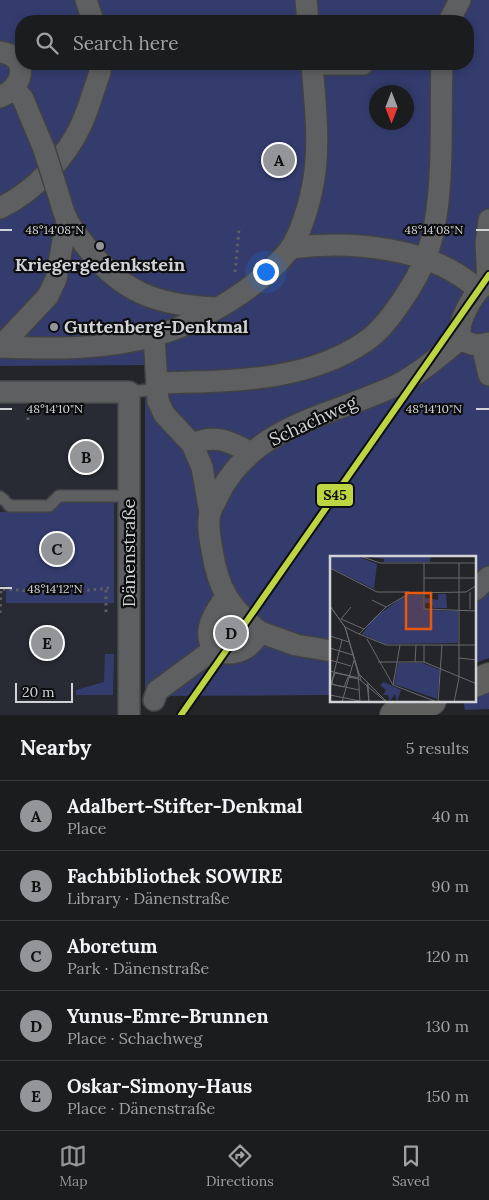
<!DOCTYPE html>
<meta charset="utf-8">
<style>
:root{--surface:#1b1c1e;--page:#242527;--text:#f1f3f6;--muted:#a0a1a4;--line:#393a3c;--accent:#949598}
body{margin:0;font-family:Lora,serif;background:var(--page);color:var(--text)}
.compass{position:absolute;left:369px;top:85px;width:45px;height:45px;border-radius:50%;background:var(--surface);box-shadow:0 2px 8px #0003;rotate:180deg}
.scale{position:absolute;left:15px;bottom:12px;width:58px;box-sizing:border-box;padding-left:5px;border:2px solid #d1d2d5;border-top:0;font-size:14px;line-height:18px;white-space:nowrap;color:#d1d2d5;-webkit-text-stroke:4px #0d0e10;paint-order:stroke}
.you{position:absolute;left:265px;top:271px;width:18px;height:18px;margin:-12px;border:4px solid #fff;border-radius:50%;background:#1a73e8;box-shadow:0 0 0 8px #1a73e833}
.badge{display:grid;place-items:center;width:32px;height:32px;border-radius:50%;background:var(--accent);color:#111;font-size:16px;font-weight:700}
.pin{position:absolute;translate:-50% -50%;border:2px solid #fff;box-shadow:0 1px 5px #0006}
.list{margin:0;padding:0;list-style:none}
h2{display:flex;justify-content:space-between;align-items:center;height:65px;margin:0;padding:0 20px;font-size:21px}
h2 small{font-size:16px;font-weight:400;color:var(--muted)}
.list li{display:grid;grid-template-columns:32px 1fr auto;gap:15px;align-items:center;box-sizing:border-box;height:70px;padding:0 20px;border-top:1px solid var(--line)}
.list b{display:block;font-size:19px;white-space:nowrap}
.list p{margin:0;font-size:16px;white-space:nowrap;color:var(--muted)}
.list em{font-size:16px;font-style:normal;color:var(--muted)}
.icon{flex:none;width:28px;height:28px;fill:none;stroke:currentColor;stroke-width:2;stroke-linecap:round;stroke-linejoin:round}
.map{position:relative;flex:none;width:489px;height:715px;overflow:hidden}
.search{position:absolute;background:var(--surface);box-shadow:0 2px 8px #0003;left:15px;right:15px;top:15px;height:55px;display:flex;align-items:center;gap:12px;box-sizing:border-box;padding:0 18px;border-radius:20px;color:var(--muted);font-size:19px}
.sheet{height:415px;background:var(--surface)}
nav{display:flex;justify-content:space-around;align-items:center;box-sizing:border-box;height:70px;border-top:1px solid var(--line);background:var(--surface);font-size:14px;color:var(--muted)}
nav a{display:grid;justify-items:center;gap:2px}
nav .on{color:var(--accent)}
.map>svg:first-child{display:block}
</style>
<div class="map">
<svg width="489" height="715" viewBox="0 0 489 715">
<rect width="100%" height="100%" fill="#242528"/>
<polygon fill="#282b34" points="129,391 129,715 0,715 0,392"/>
<g fill="#343c6e" fill-rule="evenodd">
<path d="M 0,0 L 489,0 L 489,658 L 475,663 L 475,558 L 332,558 L 331,695 L 145,696 L 145,365 L 0,366 ZM 21,21 L 468,21 L 468,64 L 21,64 ZM 376,92 L 406,92 L 406,122 L 376,122 Z"/>
<polygon points="114,502 114,603 6,603 6,586 0,586 0,512 51,513 61,503"/>
<polygon points="105,654 114,654 113,695 76,695 76,690 104,682"/>
<polygon points="489,689 489,709 465,710 463,701 475,701 475,694"/>
</g>
<g fill="none" stroke-linecap="round" stroke-linejoin="round">
<defs>
<g id="lane">
<polyline points="129,392 157,389"/>
<polyline points="0,497 4,500"/>
<polyline points="8,504 10,506 49,506 59,496 129,496"/>
</g>
<g id="street">
<polyline points="86,0 93,21"/>
<polyline points="306,0 308,21"/>
<polyline points="449,21 460,0"/>
<path d="M 0,52 C 30,56 25,87 0,97"/>
<polyline points="325,64 363,64"/>
<polyline points="15,89 23,99 44,149"/>
<path d="M 56,187 C 60,197 62,210 67,220 C 72,229 79,237 85,245 C 120,292 157,305 214,308"/>
<path d="M 0,208 C 34,192 67,157 82,123 C 89,107 94,89 100,72 L 99,64"/>
<path d="M 291,248 C 349,240 434,247 478,290"/>
<polyline points="488,284 486,243 489,220"/>
<path d="M 489,285 L 483,285 C 473,296 446,336 469,343 C 476,346 482,345 489,343"/>
<polyline points="154,336 158,401 164,414 192,444 202,467 210,513"/>
<polyline points="482,345 489,375"/>
<path d="M 0,347 C 51,349 104,350 154,336 C 201,323 260,287 290,249 C 300,235 309,205 312,189 C 321,149 315,104 312,64"/>
<polyline points="0,347 48,296 56,279 67,219"/>
<path d="M 157,383 C 227,381 306,383 366,341 C 381,331 393,314 403,299 C 419,276 431,250 435,223 C 444,170 440,117 442,64"/>
<polyline points="0,392 129,392 129,715"/>
<path d="M 192,444 C 215,434 230,441 251,453"/>
<polyline points="475,590 489,577"/>
<path d="M 225,598 C 219,607 210,619 209,630 C 206,652 228,658 244,649 C 251,646 256,638 260,632 C 230,608 218,589 212,550 C 210,539 207,524 210,513 C 212,506 217,499 220,492 C 256,424 334,415 397,385 C 421,373 440,355 461,339"/>
<polyline points="260,632 296,645 332,651"/>
<polyline points="154,700 157,691 214,649"/>
</g>
<g id="secondary">
<polyline points="475,683 489,677"/>
<polyline points="394,715 432,701"/>
</g>
</defs>
<use href="#lane" stroke="#414244" stroke-width="14"/>
<use href="#street" stroke="#414244" stroke-width="24"/>
<use href="#secondary" stroke="#414244" stroke-width="30"/>
<g stroke="#5e5e60" stroke-width="3" stroke-dasharray="2.5 4" stroke-linecap="butt">
<polyline points="235,272 239,230"/>
<polyline points="28,411 28,421"/>
<polyline points="106,612 106,588"/>
<polyline points="0,613 1,589 63,593 109,588"/>
</g>
<use href="#lane" stroke="#5e5f61" stroke-width="11"/>
<use href="#street" stroke="#5e5f61" stroke-width="21"/>
<use href="#secondary" stroke="#60615f" stroke-width="28"/>
<defs>
<polyline id="street-bridge" points="44,149 56,187"/>
</defs>
<use href="#street-bridge" stroke="#414244" stroke-width="24" stroke-linecap="butt"/>
<use href="#street-bridge" stroke="#5e5f61" stroke-width="21"/>
<defs>
<polyline id="rail-1" points="181,715 489,275"/>
</defs>
<use href="#rail-1" stroke="#0d0e10" stroke-width="10"/>
<use href="#rail-1" stroke="#bdd542" stroke-width="6"/>
</g>
<path fill="none" stroke="#d1d2d5" stroke-width="2" d="M 0,230 L 12,230M 476,230 L 489,230M 0,409 L 12,409M 476,409 L 489,409M 0,588 L 12,588"/>
<g fill="#949598" stroke="#0d0e10" stroke-width="2">
<circle cx="100" cy="246" r="5"/>
<circle cx="54" cy="327" r="5"/>
</g>
<g text-anchor="middle" stroke-width="4.5" stroke-linejoin="round" paint-order="stroke">
<g font-size="18" font-weight="bold" fill="#d1d2d5" stroke="#0d0e10">
<text x="100" y="271">Kriegergedenkstein</text>
<text x="64" y="333" text-anchor="start">Guttenberg-Denkmal</text>
</g>
<g font-size="18" fill="#d1d2d5" stroke="#0d0e10">
<text transform="translate(313 421) rotate(-25)" y="6">Schachweg</text>
<text transform="translate(129 553) rotate(-90)" y="6">Dänenstraße</text>
</g>
</g>
<g transform="translate(330 556)">
<rect width="146" height="146" fill="#242528"/>
<path d="M 1,0 L 27,0 L 47,8 L 44,33 L 1,12 ZM 34,0 L 101,0 L 100,6 L 54,6 L 54,3 ZM 93,38 L 94,54 L 128,55 L 128,87 L 55,88 L 32,78 L 45,61 L 76,39 ZM 108,38 L 116,38 L 117,52 L 103,52 L 101,47 L 95,47 L 95,42 L 108,44 ZM 68,107 L 93,107 L 110,114 L 107,143 L 64,128 ZM 54,126 L 71,134 L 67,146 L 65,138 L 60,145 L 58,139 L 53,139 L 56,134 L 50,129 Z" fill="#343c6e"/>
<path fill="none" stroke="#696a6d" stroke-width="1" d="M 30,0 L 50,7 L 147,7M 94,7 L 94,53 L 147,55M 0,12 L 47,36 L 79,36M 94,22 L 147,22M 140,36 L 140,53M 42,44 L 56,51M 0,50 L 15,71M 0,50 L 15,71 L 31,124M 11,63 L 34,73M 11,63 L 21,51M 15,71 L 29,78 L 56,51 L 80,37 L 136,36 L 147,29M 15,71 L 28,117 L 30,146M 29,78 L 56,89 L 147,89M 0,80 L 19,86M 37,83 L 63,129M 0,92 L 23,99M 129,102 L 147,104M 0,104 L 21,110M 48,106 L 94,106 L 147,128M 85,106 L 86,89M 94,106 L 94,89M 0,115 L 28,122M 28,117 L 57,146M 38,127 L 39,146M 0,128 L 14,131 L 18,121 L 29,123 L 56,146M 1,128 L 29,134M 37,128 L 39,146M 4,129 L 2,126 L 5,117 L 25,121M 63,129 L 107,146M 63,129 L 70,89M 0,133 L 12,84M 0,139 L 30,145M 12,146 L 24,104M 108,146 L 112,89M 124,146 L 129,122 L 129,7"/>
<path fill="#e8590c" fill-opacity="0.15" stroke="#e8590c" stroke-width="2.5" d="M 76,37 L 101,37 L 101,73 L 76,73 Z"/>
<rect width="146" height="146" fill="none" stroke="#d1d2d5" stroke-width="2.5"/>
</g>
<g font-size="12" text-anchor="middle" fill="#d1d2d5" stroke="#0d0e10" stroke-width="4.5" stroke-linejoin="round" paint-order="stroke">
<text x="434" y="234">48°14'08"N</text>
<text x="55" y="234">48°14'08"N</text>
<text x="55" y="413">48°14'10"N</text>
<text x="434" y="413">48°14'10"N</text>
<text x="55" y="593">48°14'12"N</text>
</g>
<rect stroke="#0d0e10" stroke-width="2" x="316" y="483" width="38" height="24" rx="5" fill="#bdd542"/>
<g font-size="14" text-anchor="middle" font-weight="bold" fill="#111">
<text x="335" y="500">S45</text>
</g>
</svg>
<svg class="compass" viewBox="-18 -18 36 36"><path d="M0-13l5 13h-10z" fill="#e53935"/><path d="M0 13l5-13h-10z" fill="#a0a1a4"/></svg>
<div class="scale">20 m</div>
<div class="you"></div>
<div class="pin badge" style="left:279px;top:160px">A</div>
<div class="pin badge" style="left:86px;top:457px">B</div>
<div class="pin badge" style="left:57px;top:549px">C</div>
<div class="pin badge" style="left:231px;top:633px">D</div>
<div class="pin badge" style="left:47px;top:643px">E</div>
<div class="search"><svg class="icon" aria-label="search" viewBox="0 0 24 24"><circle cx="10" cy="10" r="6"/><path d="M15 15l6 6"/></svg>Search here</div>
</div>
<section class="sheet">
<h2>Nearby<small>5 results</small></h2>
<ul class="list">
<li><span class="badge">A</span><div><b>Adalbert-Stifter-Denkmal</b><p>Place</p></div><em>40 m</em></li>
<li><span class="badge">B</span><div><b>Fachbibliothek SOWIRE</b><p>Library · Dänenstraße</p></div><em>90 m</em></li>
<li><span class="badge">C</span><div><b>Aboretum</b><p>Park · Dänenstraße</p></div><em>120 m</em></li>
<li><span class="badge">D</span><div><b>Yunus-Emre-Brunnen</b><p>Place · Schachweg</p></div><em>130 m</em></li>
<li><span class="badge">E</span><div><b>Oskar-Simony-Haus</b><p>Place · Dänenstraße</p></div><em>150 m</em></li>
</ul>
</section>
<nav>
<a class="on"><svg class="icon" aria-label="map" viewBox="0 0 24 24"><path d="M3 6l6-2 6 2 6-2v14l-6 2-6-2-6 2zM9 4v14M15 6v14"/></svg>Map</a>
<a><svg class="icon" aria-label="directions" viewBox="0 0 24 24"><path d="M12 3l9 9-9 9-9-9zM9 14v-3h6M13 9l2 2-2 2"/></svg>Directions</a>
<a><svg class="icon" aria-label="saved" viewBox="0 0 24 24"><path d="M7 4h10v16l-5-4-5 4z"/></svg>Saved</a>
</nav>
